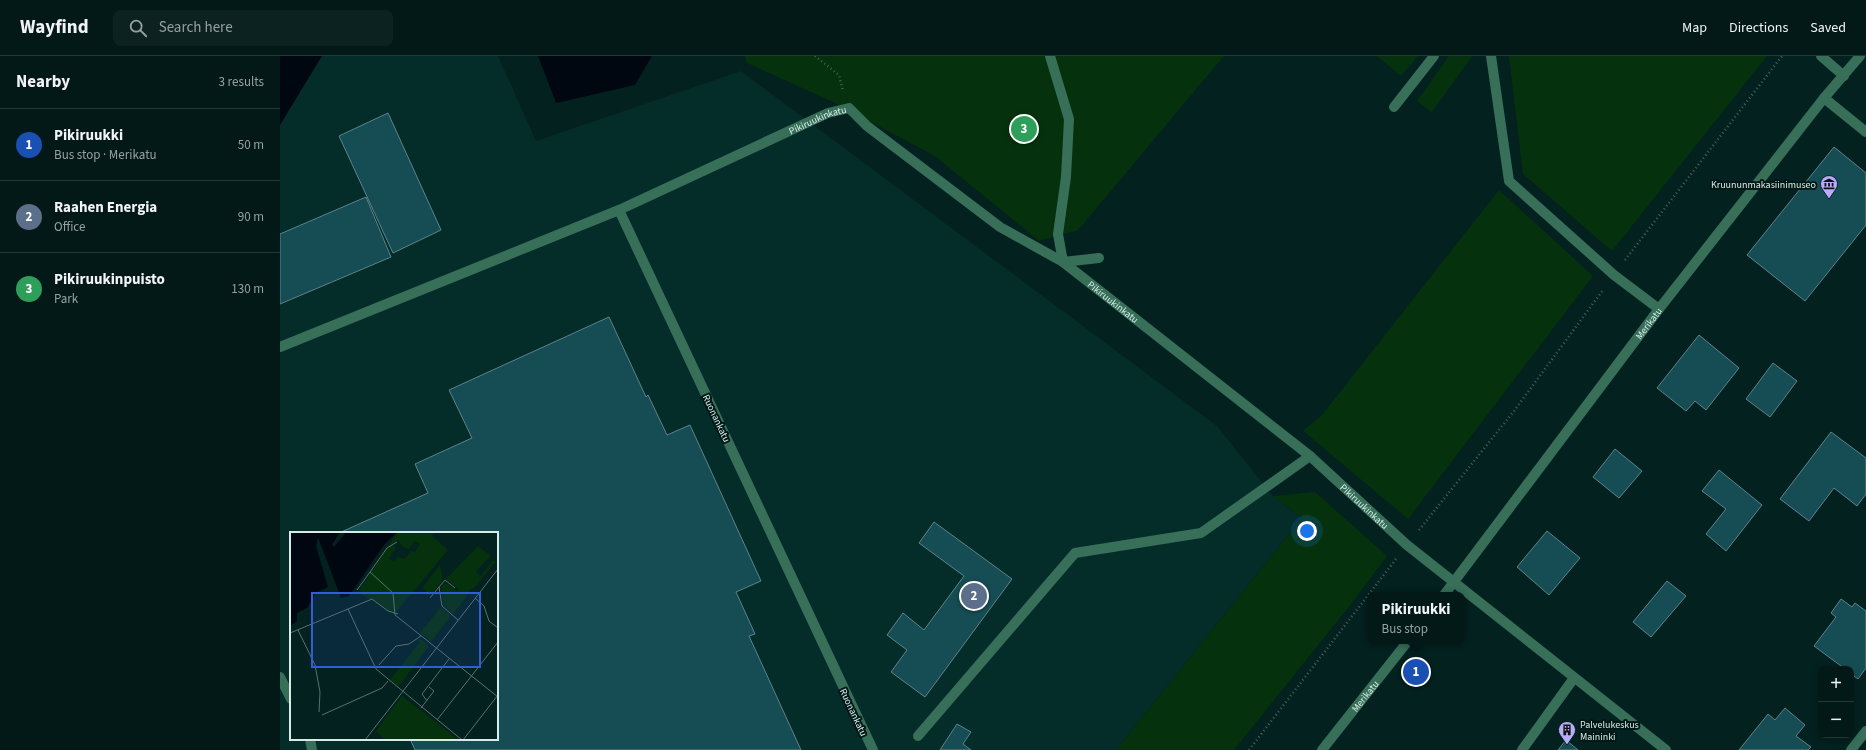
<!DOCTYPE html>
<meta charset="utf-8">
<style>
:root{--surface:#021917;--page:#0c2220;--text:#f1f3f6;--muted:#96a0a1;--line:#233836;--accent:#0f766e}
body{margin:0;font-family:"Source Sans 3",sans-serif;background:var(--page);color:var(--text)}
.controls{position:absolute;right:12px;bottom:12px;display:grid;overflow:hidden;border-radius:8px;box-shadow:0 2px 10px #0003}
.controls button{width:36px;height:36px;display:grid;place-items:center;padding:0;border:0;border-bottom:1px solid var(--line);background:var(--surface);color:var(--text);font:20px sans-serif}
.you{position:absolute;left:1027px;top:475px;width:14px;height:14px;margin:-10px;border:3px solid #fff;border-radius:50%;background:#1a73e8;box-shadow:0 0 0 6px #1a73e833}
.badge{display:grid;place-items:center;width:26px;height:26px;border-radius:50%;background:var(--accent);color:#fff;font-size:13px;font-weight:700}
.pin{position:absolute;translate:-50% -50%;border:2px solid #fff;box-shadow:0 1px 4px #0006}
.popup{position:absolute;left:1087px;top:536px;width:98px;height:52px;box-sizing:border-box;display:grid;place-content:center;border-radius:8px;background:var(--surface);filter:drop-shadow(0 1px 3px #0005);font-size:13px;white-space:nowrap;color:var(--muted)}
.popup b{font-size:15px;color:var(--text)}
.popup::after{content:'';position:absolute;left:50%;top:100%;margin-left:-8px;border:8px solid transparent;border-top-color:var(--surface)}
.list{margin:0;padding:0;list-style:none}
h2{display:flex;justify-content:space-between;align-items:center;height:52px;margin:0;padding:0 16px;font-size:17px}
h2 small{font-size:13px;font-weight:400;color:var(--muted)}
.list li{display:grid;grid-template-columns:26px 1fr auto;gap:12px;align-items:center;box-sizing:border-box;height:72px;padding:0 16px;border-top:1px solid var(--line)}
.list b{display:block;font-size:15px;white-space:nowrap}
.list p{margin:0;font-size:13px;white-space:nowrap;color:var(--muted)}
.list em{font-size:13px;font-style:normal;color:var(--muted)}
.icon{flex:none;width:22px;height:22px;fill:none;stroke:currentColor;stroke-width:2;stroke-linecap:round;stroke-linejoin:round}
.map{position:relative;flex:none;width:1586px;height:694px;overflow:hidden}
header{display:flex;align-items:center;gap:24px;box-sizing:border-box;height:56px;padding:0 20px;background:var(--surface);border-bottom:1px solid var(--line)}
header strong{font-size:19px}
nav{display:flex;gap:22px;margin-inline-start:auto;font-size:14px}
.search{width:280px;height:36px;background:var(--page);display:flex;align-items:center;gap:10px;box-sizing:border-box;padding:0 14px;border-radius:8px;color:var(--muted);font-size:15px}
main{display:flex}
aside{flex:1;background:var(--surface)}
.map>svg:first-child{display:block}
</style>
<header>
<strong>Wayfind</strong>
<div class="search"><svg class="icon" aria-label="search" viewBox="0 0 24 24"><circle cx="10" cy="10" r="6"/><path d="M15 15l6 6"/></svg>Search here</div>
<nav><a>Map</a><a>Directions</a><a>Saved</a></nav>
</header>
<main>
<aside>
<h2>Nearby<small>3 results</small></h2>
<ul class="list">
<li><span class="badge" style="background:#1a4fb4">1</span><div><b>Pikiruukki</b><p>Bus stop · Merikatu</p></div><em>50 m</em></li>
<li><span class="badge" style="background:#5c6f8a">2</span><div><b>Raahen Energia</b><p>Office</p></div><em>90 m</em></li>
<li><span class="badge" style="background:#2e9e5b">3</span><div><b>Pikiruukinpuisto</b><p>Park</p></div><em>130 m</em></li>
</ul>
</aside>
<div class="map">
<svg width="1586" height="694" viewBox="0 0 1586 694">
<rect width="100%" height="100%" fill="#03211f"/>
<path fill="#042c29" fill-rule="evenodd" d="M 43,0 L 218,0 L 256,85 L 461,15 L 937,370 L 993,440 L 1022,462 L 836,694 L 0,694 L 0,69 L 40,1 ZM 11,477 L 217,477 L 217,683 L 11,683 Z"/>
<g fill="#05320d">
<polygon points="465,0 944,0 798,174 759,185 655,100 553,46 467,7"/>
<polygon points="1097,0 1138,0 1121,20"/>
<polygon points="1169,0 1192,0 1152,56 1137,45"/>
<polygon points="1229,0 1487,0 1332,195 1243,118"/>
<polygon points="1219,134 1313,220 1128,463 1023,375 1042,359"/>
<polygon points="1035,436 1107,500 1071,548 954,694 836,694 1022,462 993,440"/>
</g>
<g fill="#000710">
<polygon points="0,0 42,0 0,69"/>
<polygon points="258,0 372,0 355,29 276,47"/>
</g>
<g fill="#164d54" stroke="#5c848a">
<polygon points="108,57 161,174 113,197 59,80"/>
<polygon points="1554,91 1586,117 1586,169 1525,245 1467,199"/>
<polygon points="86,141 111,201 0,248 0,178"/>
<polygon points="329,261 366,341 368,339 387,379 410,369 481,525 456,536 475,578 469,580 521,694 135,694 130,683 217,683 217,477 59,477 148,437 135,408 192,382 169,334"/>
<polygon points="1419,279 1459,312 1426,354 1415,345 1406,355 1377,332"/>
<polygon points="1493,307 1517,325 1490,361 1466,343"/>
<polygon points="1551,376 1586,402 1586,438 1577,450 1554,432 1529,465 1500,443"/>
<polygon points="1335,393 1362,415 1339,442 1313,421"/>
<polygon points="1439,414 1482,449 1446,495 1426,478 1446,453 1422,435"/>
<polygon points="654,466 732,523 645,641 611,616 627,594 607,579 623,557 644,574 684,520 639,487"/>
<polygon points="1267,475 1300,502 1269,539 1237,511"/>
<polygon points="1387,525 1406,540 1371,581 1353,566"/>
<polygon points="1561,543 1572,551 1575,547 1586,555 1586,612 1578,623 1571,618 1571,613 1565,613 1534,590 1556,561 1551,557"/>
<polygon points="1505,652 1525,669 1516,680 1531,691 1528,694 1459,694 1488,658 1495,664"/>
<polygon points="677,668 691,676 683,688 691,694 660,694"/>
<polygon points="1286,684 1298,694 1278,694"/>
</g>
<g fill="none" stroke-linecap="round" stroke-linejoin="round">
<g stroke="#476260" stroke-width="2.5" stroke-dasharray="1 3" stroke-linecap="butt">
<polyline points="535,0 559,19 563,35"/>
<polyline points="1345,204 1502,0"/>
<polyline points="1139,474 1234,355 1323,234"/>
<polyline points="969,694 1116,503"/>
</g>
<g stroke="#376f59" stroke-width="10">
<path id="s1" d="M 770,0 L 789,63 L 786,121 L 778,178 L 783,206 L 1030,400 L 1127,489 L 1386,694"/>
<polyline points="1211,0 1229,125 1334,219 1379,253"/>
<polyline points="1541,0 1564,20"/>
<polyline points="1544,42 1586,76"/>
<polyline points="1114,51 1154,0"/>
<polyline points="0,291 339,154"/>
<path id="s2" d="M 1164,539 L 1379,253 L 1544,42 L 1580,0"/>
<polyline points="0,621 11,643"/>
<polyline points="638,680 795,497 921,477 1030,400"/>
<polyline points="30,683 32,694"/>
<path id="s3" d="M 593,694 L 339,154 L 548,57 L 569,52 L 587,70 L 720,171 L 783,206 L 819,202"/>
<path id="s4" d="M 1042,694 L 1128,585"/>
<polyline points="1242,694 1294,622"/>
<polyline points="1571,694 1586,675"/>
</g>
</g>
<defs>
<symbol id="museum-pin" viewBox="-11 -11 22 30"><path d="M0 17L-7.5 6A9.5 9.5 0 1 1 7.5 6Z" fill="#b6acf8" stroke="#001816"/><path d="M0-6L6-3V-2H-6V-3ZM-5-1h2V3h-2ZM-1-1h2V3h-2ZM3-1h2V3H3ZM-6 4H6V6H-6Z" fill="#111"/></symbol>
<symbol id="building-pin" viewBox="-11 -11 22 30"><path d="M0 17L-7.5 6A9.5 9.5 0 1 1 7.5 6Z" fill="#b6acf8" stroke="#001816"/><path d="M-4-6H4V6H1V3H-1V6H-4ZM-2.5-4.3h1.7v1.8h-1.7ZM.8-4.3h1.7v1.8H.8ZM-2.5-1h1.7V.8h-1.7ZM.8-1h1.7V.8H.8Z" fill="#111"/></symbol>
</defs>
<g fill-rule="evenodd">
<use href="#museum-pin" x="1539" y="118" width="20" height="27"/>
<use href="#building-pin" x="1277" y="664" width="20" height="27"/>
</g>
<g text-anchor="middle" stroke-width="4" stroke-linejoin="round" paint-order="stroke">
<g font-size="10" fill="#d7ece9" stroke="#001816">
<text dy="4" stroke="none"><textPath href="#s3" startOffset="815">Pikiruukinkatu</textPath></text>
<text dy="4" stroke="none"><textPath href="#s1" startOffset="274">Pikiruukinkatu</textPath></text>
<text dy="4" stroke="none"><textPath href="#s2" startOffset="340">Merikatu</textPath></text>
<text transform="translate(437 362) rotate(65)" y="4">Ruonankatu</text>
<text dy="4" stroke="none"><textPath href="#s1" startOffset="598">Pikiruukinkatu</textPath></text>
<text dy="4" stroke="none"><textPath href="#s4" startOffset="69">Merikatu</textPath></text>
<text transform="translate(574 656) rotate(65)" y="4">Ruonankatu</text>
</g>
<g font-size="10" fill="#d7ece9" stroke="#001816" text-anchor="end">
<text x="1536" y="132">Kruununmakasiinimuseo</text>
<text x="1300" y="672" text-anchor="start">Palvelukeskus<tspan x="1300" dy="12">Maininki</tspan></text>
</g>
</g>
<g transform="translate(10 476)">
<rect width="208" height="208" fill="#03211f"/>
<path d="M 108,0 L 145,0 L 142,4 L 158,18 L 106,80 L 102,81 L 71,62 L 70,57 ZM 108,7 L 112,14 L 119,17 L 125,9 L 130,12 L 125,20 L 121,19 L 115,27 L 108,25 L 104,29 L 99,27 L 106,15 L 102,14 ZM 188,14 L 201,24 L 186,39 L 189,43 L 191,44 L 203,28 L 206,29 L 184,56 L 179,58 L 180,60 L 163,82 L 154,74 L 151,55 L 155,51 L 167,59 L 168,56 L 156,47 ZM 150,33 L 153,47 L 141,63 L 132,56 ZM 151,75 L 161,84 L 141,110 L 130,101 ZM 131,107 L 139,114 L 109,154 L 100,148 L 130,110 L 127,108 ZM 112,164 L 169,208 L 95,208 L 86,199 Z" fill="#05320d" fill-rule="evenodd"/>
<path d="M 0,0 L 107,0 L 94,13 L 59,64 L 51,66 L 28,5 L 26,14 L 38,55 L 26,61 L 17,76 L 7,81 L 7,89 L 0,94 Z" fill="#000710"/>
<path d="M 50,0 L 56,0 L 44,15 L 42,13 Z" fill="#03211f"/>
<path fill="none" stroke="#587270" stroke-width="1" d="M 107,10 L 97,16 L 80,40 L 103,61 L 105,83 L 208,165M 165,56 L 155,48 L 149,55 L 152,74 L 168,88M 67,58 L 80,40M 140,66 L 149,55M 185,66 L 194,74 L 199,89 L 208,96M 108,82 L 98,79 L 82,67 L 58,77 L 86,137 L 172,208M 8,98 L 25,133 L 30,160 L 29,180M 0,101 L 58,77M 89,133 L 106,114 L 119,112 L 131,104M 137,169 L 132,162 L 159,127M 131,176 L 144,159 L 139,155M 32,183 L 92,156 L 98,149M 147,188 L 208,110M 75,208 L 208,37M 173,208 L 208,163"/>
<path fill="#305eda" fill-opacity="0.15" stroke="#305eda" stroke-width="2" d="M 22,61 L 190,61 L 190,135 L 22,135 Z"/>
<rect width="208" height="208" fill="none" stroke="#d7ece9" stroke-width="2"/>
</g>
</svg>
<div class="controls">
<button>+</button>
<button>−</button>
</div>
<div class="you"></div>
<div class="pin badge" style="left:1136px;top:616px;background:#1a4fb4">1</div>
<div class="popup"><b>Pikiruukki</b>Bus stop</div>
<div class="pin badge" style="left:694px;top:540px;background:#5c6f8a">2</div>
<div class="pin badge" style="left:744px;top:73px;background:#2e9e5b">3</div>
</div>
</main>
